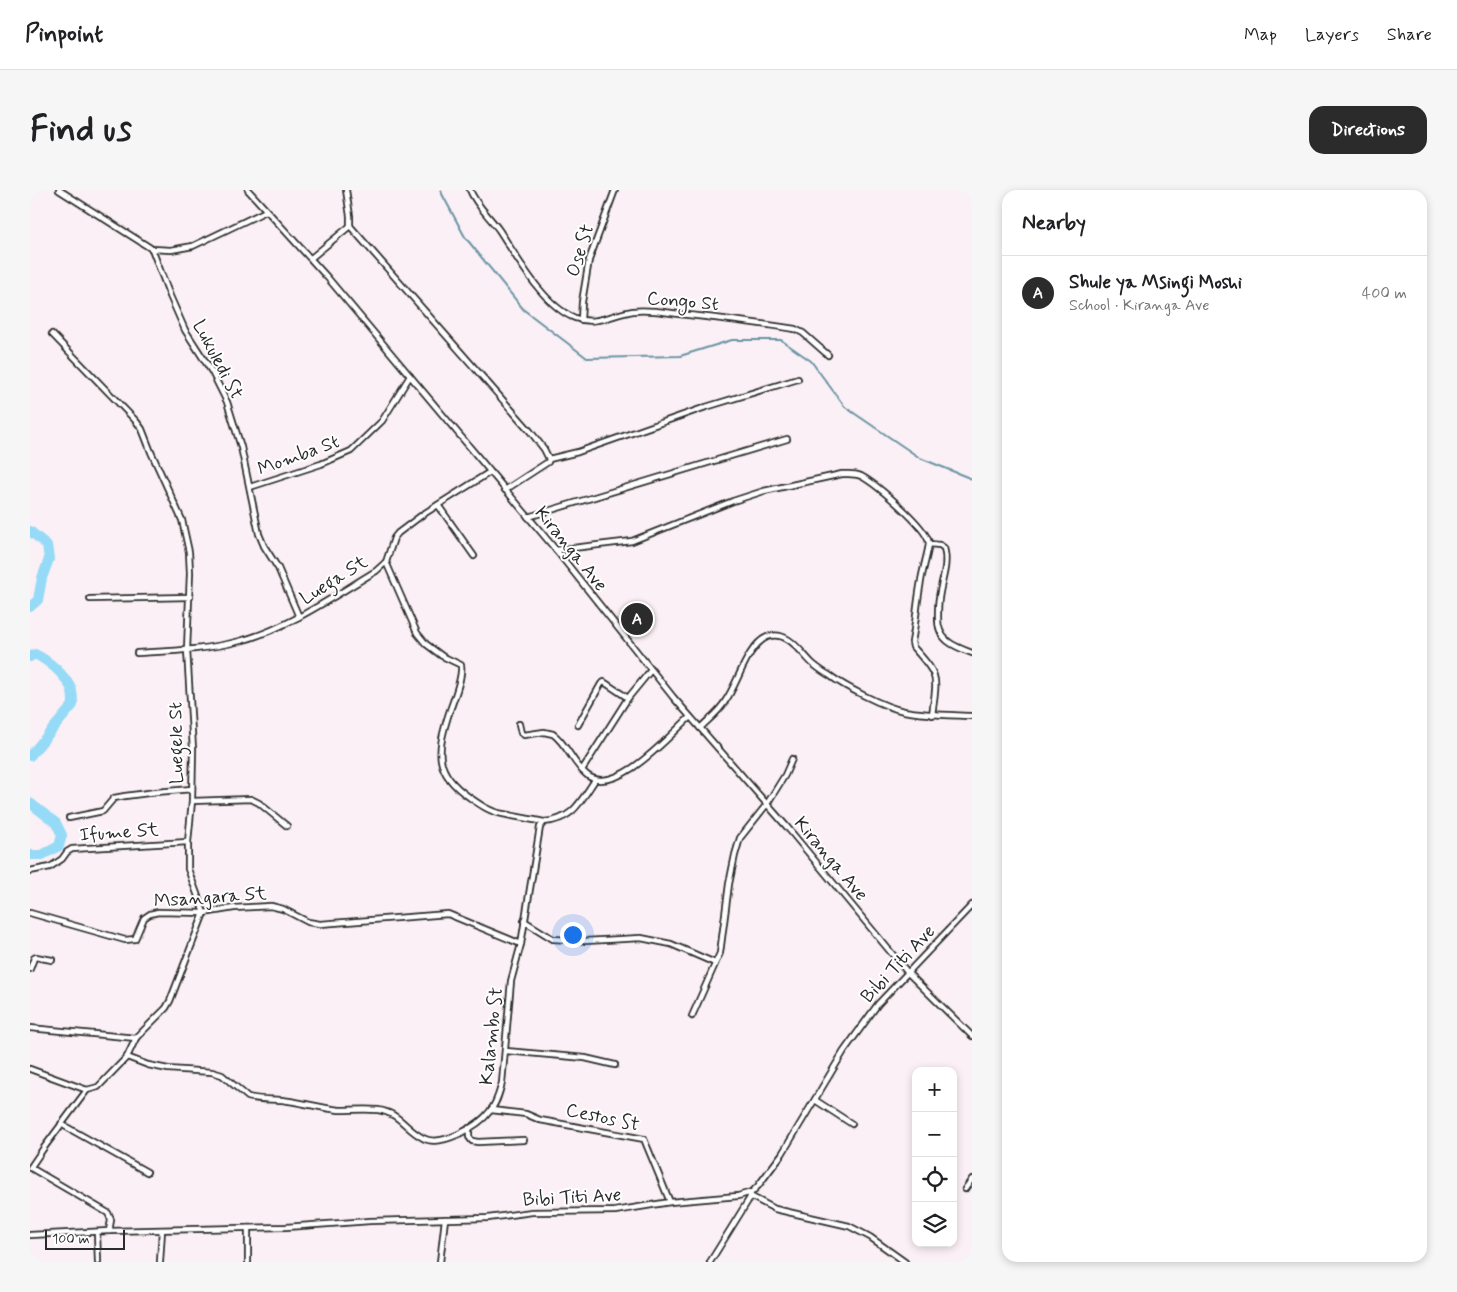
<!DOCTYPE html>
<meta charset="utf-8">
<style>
:root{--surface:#fff;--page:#f6f6f6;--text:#202124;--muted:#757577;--line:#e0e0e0;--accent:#2b2b2b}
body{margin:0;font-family:Mynerve,sans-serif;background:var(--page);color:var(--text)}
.controls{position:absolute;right:15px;bottom:15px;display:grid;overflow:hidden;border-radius:10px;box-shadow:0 2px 8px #0003}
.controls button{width:45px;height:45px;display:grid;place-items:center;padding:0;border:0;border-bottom:1px solid var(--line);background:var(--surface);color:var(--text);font:25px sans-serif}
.scale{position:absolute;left:15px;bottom:12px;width:80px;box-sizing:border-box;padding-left:5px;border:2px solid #2b2b2b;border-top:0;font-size:14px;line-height:18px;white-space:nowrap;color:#2b2b2b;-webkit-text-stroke:4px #fff;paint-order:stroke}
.you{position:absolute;left:542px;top:744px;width:18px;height:18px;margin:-12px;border:4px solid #fff;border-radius:50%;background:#1a73e8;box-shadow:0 0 0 8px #1a73e833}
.badge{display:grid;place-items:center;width:32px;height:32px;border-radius:50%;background:var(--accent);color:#fff;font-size:16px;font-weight:700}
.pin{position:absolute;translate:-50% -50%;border:2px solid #fff;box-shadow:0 1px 5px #0006}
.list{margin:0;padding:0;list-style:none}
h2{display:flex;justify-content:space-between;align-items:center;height:65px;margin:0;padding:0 20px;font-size:21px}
h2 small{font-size:16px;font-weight:400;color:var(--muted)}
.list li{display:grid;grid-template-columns:32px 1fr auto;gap:15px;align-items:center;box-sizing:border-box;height:75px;padding:0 20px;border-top:1px solid var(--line)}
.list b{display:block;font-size:19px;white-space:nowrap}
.list p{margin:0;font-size:16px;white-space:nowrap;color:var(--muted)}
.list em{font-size:16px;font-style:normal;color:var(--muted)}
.icon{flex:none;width:28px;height:28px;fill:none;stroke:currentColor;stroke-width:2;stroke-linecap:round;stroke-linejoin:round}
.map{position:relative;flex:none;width:942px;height:1072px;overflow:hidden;border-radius:15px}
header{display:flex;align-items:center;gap:30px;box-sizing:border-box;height:70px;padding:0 25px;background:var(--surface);border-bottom:1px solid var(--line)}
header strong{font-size:24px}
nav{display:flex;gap:28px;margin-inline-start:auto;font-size:18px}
.intro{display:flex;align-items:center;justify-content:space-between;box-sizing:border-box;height:120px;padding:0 30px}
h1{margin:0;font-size:35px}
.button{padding:12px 22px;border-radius:15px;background:var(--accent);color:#fff;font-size:18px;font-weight:700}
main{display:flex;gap:30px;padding:0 30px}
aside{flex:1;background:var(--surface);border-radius:15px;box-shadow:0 2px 8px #0003}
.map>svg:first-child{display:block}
</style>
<header>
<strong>Pinpoint</strong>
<nav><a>Map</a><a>Layers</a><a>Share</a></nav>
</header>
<div class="intro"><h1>Find us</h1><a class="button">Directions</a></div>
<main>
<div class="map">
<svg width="942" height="1072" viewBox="0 0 942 1072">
<rect width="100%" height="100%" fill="#fbf0f5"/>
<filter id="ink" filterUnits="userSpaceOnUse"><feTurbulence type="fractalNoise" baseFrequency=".02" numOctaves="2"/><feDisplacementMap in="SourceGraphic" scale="10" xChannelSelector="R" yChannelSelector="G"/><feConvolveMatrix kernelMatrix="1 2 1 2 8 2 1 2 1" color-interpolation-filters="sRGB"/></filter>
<g filter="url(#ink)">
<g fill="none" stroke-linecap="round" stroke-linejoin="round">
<polyline stroke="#6b94a5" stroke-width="2" points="411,0 412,4 435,47 494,120 557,168 650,166 702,150 751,150 781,171 815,217 890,268 942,289"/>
<g stroke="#95daf7" stroke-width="10">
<polyline points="0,341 17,355 19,369 12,388 8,410 0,417"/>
<path d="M 0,467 L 5,464 C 19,471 34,484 41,498 C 43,503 43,510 43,515 L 0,566"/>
<polyline points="0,613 26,633 32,645 29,656 12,665 0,665"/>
</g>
<defs>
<g id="street">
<polyline points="29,0 122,59 140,106 155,140 182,182 197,212 211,257 229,344 234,356 248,378 269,427"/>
<polyline points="218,0 297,87 526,360 643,507 757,637 878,783 942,846"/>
<path d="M 440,0 C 446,15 459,26 469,40 C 487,67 513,116 545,128 C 567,136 582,124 603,121 C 619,119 633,122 649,124 C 688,128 726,133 765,139 L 773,143 L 798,165"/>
<polyline points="320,36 500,241 514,259 519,269 518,272 475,300"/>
<polyline points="122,59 141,60 163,56 236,21"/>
<polyline points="281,68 320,36 320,26 316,0"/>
<polyline points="551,130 552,112 559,70 585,0"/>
<polyline points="519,269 548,262 676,217 768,189"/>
<polyline points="220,297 291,274 321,261 352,231 380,186"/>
<polyline points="408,315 444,366"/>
<polyline points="498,327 757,249"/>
<path d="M 899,354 L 910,355 L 914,358 C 919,375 911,391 909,408 C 908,414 908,421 908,427 C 907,450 923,456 942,463"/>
<path d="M 526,360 L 602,351 L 703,311 L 734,301 L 812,284 C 819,284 824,283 831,286 C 846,294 896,336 899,353 C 899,359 892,382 891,391 C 887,411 886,432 882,452 L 883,457 C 910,487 907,486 902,525"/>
<path d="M 356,372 L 387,443 L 396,454 L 412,466 L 431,475 C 433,488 423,511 419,523 C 407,561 403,582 439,607 C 449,614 460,622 473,624 C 486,627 501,629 514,632"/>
<polyline points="60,409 160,407"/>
<path d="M 107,463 C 141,461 177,460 210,451 C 259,438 304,406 346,381 L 356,372 L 364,348 L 368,343 L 392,325 L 460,282"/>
<path d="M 489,534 L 491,543 L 494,545 L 514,542 L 523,544 C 537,554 543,574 557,585 C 585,608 640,545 660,527"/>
<polyline points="548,535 571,494 574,492 598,508"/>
<path d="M 670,538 C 679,529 690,521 696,510 C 708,493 717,456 737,447 C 758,439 771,463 783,474 C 788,478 793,482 799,485 C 815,497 854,517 874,521 C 896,525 919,525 942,526"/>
<polyline points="552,580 598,508 621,480"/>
<polyline points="162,611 221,609 229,613 257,636"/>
<polyline points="39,628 73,621 84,608 95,606 126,602 162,599"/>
<polyline points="0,681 20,677 32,669 37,662 42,659 158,652"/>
<polyline points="0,723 95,750 105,749 114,728 120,724 128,722 174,723 204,718 241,716 253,719 278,732 290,734 418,724 491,754"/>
<polyline points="494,731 523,749 555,751 611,748 641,754 685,773"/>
<polyline points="0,779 4,768 6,767 22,770"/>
<polyline points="662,826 690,763 699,694 705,665 710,648 737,614 755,585 762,569"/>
<polyline points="0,838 106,848"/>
<polyline points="476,861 555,868 585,875"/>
<path d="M 97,867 L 118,875 L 138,879 L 182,882 L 192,885 L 218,907 C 229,910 241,909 252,910 C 271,912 290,918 309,920 C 322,920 335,919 348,920 C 370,923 375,939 393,948 C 411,958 449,936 460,921 C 467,913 469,903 472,893 L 481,791 L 491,754 L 510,637 L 514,632 C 543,630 550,612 565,590"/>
<polyline points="0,879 57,900 68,897 97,867 106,848 136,818 140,811 174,723 158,679 158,652 162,611 163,559 157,460 160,383 159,362 152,330 121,262 112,239 106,231 22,144"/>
<polyline points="785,910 822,934"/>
<polyline points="461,920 496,924 510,930 614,949 640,1012"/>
<polyline points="31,934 117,982"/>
<polyline points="439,938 439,947 442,951 448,952 494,950"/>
<polyline points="0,978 13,959 57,900"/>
<polyline points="1,978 78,1023 81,1030 79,1041"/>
<polyline points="935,999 942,989"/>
<polyline points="720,1006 745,1019 819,1036 840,1047 875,1072"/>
<polyline points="218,1038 218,1072"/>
<polyline points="67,1042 68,1072"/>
<polyline points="0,1045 79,1041 256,1037 340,1031 458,1028 502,1022 585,1021 640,1012 708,1006 722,1002 728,996 752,964 814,861 848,814 942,715"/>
<polyline points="130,1072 132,1040"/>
<polyline points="410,1072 415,1029"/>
<polyline points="680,1072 721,1006"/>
</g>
</defs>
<use href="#street" stroke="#2b2b2b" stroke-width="8"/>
<use href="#street" stroke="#fff" stroke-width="4.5"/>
</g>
</g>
<g text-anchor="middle" stroke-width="4" stroke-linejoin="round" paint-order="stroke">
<g font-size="19" fill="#2b2b2b" stroke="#fff">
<text transform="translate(549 60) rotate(-73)" y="7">Ose St</text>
<text transform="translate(653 110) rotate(5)" y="7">Congo St</text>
<text transform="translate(189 169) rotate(62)" y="7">Lukuledi St</text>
<text transform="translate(268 264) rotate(-20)" y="7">Momba St</text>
<text transform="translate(542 358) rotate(51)" y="7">Kiranga Ave</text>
<text transform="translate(303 389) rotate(-32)" y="7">Luega St</text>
<text transform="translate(145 553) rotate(-91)" y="7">Luegele St</text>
<text transform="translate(89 641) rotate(-4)" y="7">Ifume St</text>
<text transform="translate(802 668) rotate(50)" y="7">Kiranga Ave</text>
<text transform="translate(180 706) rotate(-4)" y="7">Msangara St</text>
<text transform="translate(867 773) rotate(-47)" y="7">Bibi Titi Ave</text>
<text transform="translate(460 846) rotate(-84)" y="7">Kalambo St</text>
<text transform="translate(573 926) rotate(12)" y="7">Cestos St</text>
<text transform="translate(542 1006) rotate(-3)" y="7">Bibi Titi Ave</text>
</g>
</g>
</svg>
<div class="controls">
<button>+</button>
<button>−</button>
<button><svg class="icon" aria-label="locate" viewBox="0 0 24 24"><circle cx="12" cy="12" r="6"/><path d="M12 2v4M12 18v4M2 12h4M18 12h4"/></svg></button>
<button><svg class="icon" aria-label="layers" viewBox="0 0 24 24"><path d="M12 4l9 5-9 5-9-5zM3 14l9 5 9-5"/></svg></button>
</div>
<div class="scale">100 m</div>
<div class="you"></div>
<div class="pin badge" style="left:607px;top:429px">A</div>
</div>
<aside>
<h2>Nearby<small></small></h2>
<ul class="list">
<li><span class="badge">A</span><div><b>Shule ya Msingi Moshi</b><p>School · Kiranga Ave</p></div><em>400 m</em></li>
</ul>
</aside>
</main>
